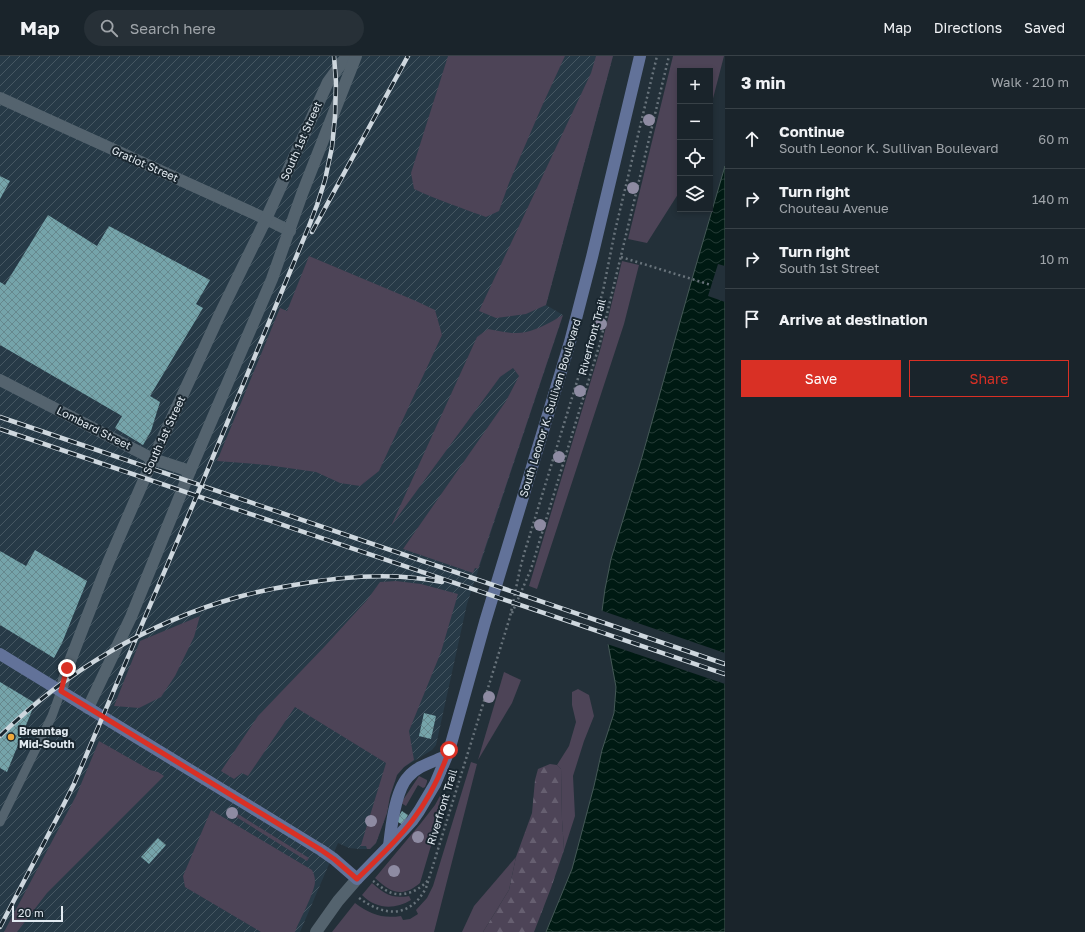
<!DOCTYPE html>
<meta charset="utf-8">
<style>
:root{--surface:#1a242b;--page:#273037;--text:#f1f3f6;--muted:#9fa4a9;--line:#384147;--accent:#d93025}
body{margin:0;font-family:"Golos Text",sans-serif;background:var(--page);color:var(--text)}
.controls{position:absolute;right:12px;top:12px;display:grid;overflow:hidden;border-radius:0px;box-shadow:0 2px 6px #0003}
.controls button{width:36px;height:36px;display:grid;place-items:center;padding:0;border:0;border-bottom:1px solid var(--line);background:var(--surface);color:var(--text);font:20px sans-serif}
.scale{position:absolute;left:12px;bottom:10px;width:51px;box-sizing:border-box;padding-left:4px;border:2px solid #e2eaf1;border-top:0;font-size:11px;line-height:14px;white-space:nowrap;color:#e2eaf1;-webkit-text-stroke:3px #19262f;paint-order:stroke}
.stop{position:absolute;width:12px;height:12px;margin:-9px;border:3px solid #d93025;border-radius:50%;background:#fff}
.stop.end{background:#d93025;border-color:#fff;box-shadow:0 1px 4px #0008}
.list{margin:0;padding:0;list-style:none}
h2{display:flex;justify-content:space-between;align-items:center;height:52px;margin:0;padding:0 16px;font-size:17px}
h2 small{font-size:13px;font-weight:400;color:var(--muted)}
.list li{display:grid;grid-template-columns:26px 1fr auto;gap:12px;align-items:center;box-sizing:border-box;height:60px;padding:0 16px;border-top:1px solid var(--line)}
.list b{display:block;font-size:15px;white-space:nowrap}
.list p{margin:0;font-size:13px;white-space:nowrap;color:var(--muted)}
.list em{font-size:13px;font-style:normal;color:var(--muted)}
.actions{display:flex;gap:8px;padding:12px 16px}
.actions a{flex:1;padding:9px 0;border:1px solid var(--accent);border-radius:0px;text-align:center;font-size:14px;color:var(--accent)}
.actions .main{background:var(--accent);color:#fff}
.icon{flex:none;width:22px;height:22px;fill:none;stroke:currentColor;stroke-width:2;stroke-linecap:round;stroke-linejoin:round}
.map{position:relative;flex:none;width:725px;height:876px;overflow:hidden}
header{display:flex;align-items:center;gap:24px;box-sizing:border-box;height:56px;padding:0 20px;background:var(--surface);border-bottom:1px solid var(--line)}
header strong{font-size:19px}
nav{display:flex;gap:22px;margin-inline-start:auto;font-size:14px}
.search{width:280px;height:36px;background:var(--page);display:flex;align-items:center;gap:10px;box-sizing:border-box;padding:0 14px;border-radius:22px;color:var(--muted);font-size:15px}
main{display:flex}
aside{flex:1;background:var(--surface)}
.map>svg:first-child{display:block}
</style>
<header>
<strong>Map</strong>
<div class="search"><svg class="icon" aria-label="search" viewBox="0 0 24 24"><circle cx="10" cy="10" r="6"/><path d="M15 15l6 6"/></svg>Search here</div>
<nav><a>Map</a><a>Directions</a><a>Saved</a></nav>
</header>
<main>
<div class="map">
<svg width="725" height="876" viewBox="0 0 725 876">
<defs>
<pattern id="industrial-furrows" width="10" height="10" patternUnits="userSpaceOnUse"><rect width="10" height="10" fill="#273a47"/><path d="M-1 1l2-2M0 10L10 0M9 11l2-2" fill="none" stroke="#465762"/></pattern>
<pattern id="forest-firs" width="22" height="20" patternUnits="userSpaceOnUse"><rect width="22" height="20" fill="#4d4457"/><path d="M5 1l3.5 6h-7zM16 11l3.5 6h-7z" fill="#665f70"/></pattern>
<pattern id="water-waves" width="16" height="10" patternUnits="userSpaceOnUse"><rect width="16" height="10" fill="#001a13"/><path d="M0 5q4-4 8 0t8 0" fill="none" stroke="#253b36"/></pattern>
<pattern id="building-cross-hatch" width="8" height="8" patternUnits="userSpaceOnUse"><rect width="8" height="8" fill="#75a4aa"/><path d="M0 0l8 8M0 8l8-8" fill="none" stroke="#66888d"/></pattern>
</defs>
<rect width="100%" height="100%" fill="#233039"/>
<polygon fill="url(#industrial-furrows)" points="0,0 613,0 546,249 563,259 467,548 436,689 432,694 404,711 397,719 390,740 387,757 376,787 370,793 359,793 349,792 338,787 300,876 0,876"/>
<g fill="#4d4457">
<path d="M 448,0 L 565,0 L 542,50 L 509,127 L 499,155 L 486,161 C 462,152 437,144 414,133 L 411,117 Z"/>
<polygon points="596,0 613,0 546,249 526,258 496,262 479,255 591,17"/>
<polygon points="673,0 724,0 710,54 710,15 680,15 680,135 647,187 628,183"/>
<polygon points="309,200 416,245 435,254 442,279 379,415 360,430 340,427 316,416 267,409 217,405 280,252 287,255"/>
<polygon points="622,205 639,209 624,268 537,533 529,530 601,291"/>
<path d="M 563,259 L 478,513 L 475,512 L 473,517 L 403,493 L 506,345 L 519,320 L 513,312 L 500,321 L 391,470 L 477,281 L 488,273 C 500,275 513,279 526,276 C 539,273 551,266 563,259 Z"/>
<polygon points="396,525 421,528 458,538 441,596 409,675 414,704 404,711 397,719 390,740 387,757 376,787 370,793 367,793 366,790 360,790 361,789 386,707 295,651 248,720 242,717 234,723 221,715 258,660 325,590 367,544 380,526"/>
<polygon points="200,560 194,581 175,620 161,641 139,652 114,650 140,585"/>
<polygon points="504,616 521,624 512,647 478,704"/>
<polygon points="578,633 589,639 594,660 584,685 573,720 575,760 564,794 562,764 561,713 557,709 569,690 576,666 572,649 572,636"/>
<polygon points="99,685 150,714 158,716 164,720 47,837 17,876 4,876 76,740"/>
<path d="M 471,706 L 477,708 L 434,876 L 332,876 L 355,847 C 370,858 382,863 401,860 L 403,864 L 410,863 L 418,858 L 416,854 L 427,842 L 433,830 Z"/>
<polygon points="419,720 427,724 427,726 425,731 423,732 418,729 406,750 401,747"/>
<path d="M 441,738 L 446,739 L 420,827 C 402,842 391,837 375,822 L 421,767 L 435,749 Z"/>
<polygon points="230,753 309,802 307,805 228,756"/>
<path d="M 211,754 L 312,814 C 314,818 315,821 315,826 C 314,838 300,863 295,876 L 261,876 L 185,831 L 183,820 Z"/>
<polygon points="516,801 509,834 483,876 462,876 474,850"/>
<path d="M 372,827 C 385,838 391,843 409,840 L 411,844 C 394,854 376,853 362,839 Z"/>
</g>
<polygon fill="url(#forest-firs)" points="550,708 557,709 561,713 562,764 564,794 551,832 534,876 483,876 509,834 516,801 532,757 535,724 538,713"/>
<polygon fill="url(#water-waves)" stroke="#445856" points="725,110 725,876 546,876 572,813 594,730 602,694 614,657 616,631 602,555 605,533 611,503 642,401 692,223"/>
<g fill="#233039">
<polygon points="718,208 725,210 725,246 708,240"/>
<polygon points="600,554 725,597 725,628 607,588"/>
</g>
<g fill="url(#building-cross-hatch)">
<polygon points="0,120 10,125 0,143"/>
<polygon points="48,159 97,190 109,170 210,224 196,248 203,252 150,340 160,346 151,375 143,389 115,372 122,360 0,289 0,226 5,229"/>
<polygon points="35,494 87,525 62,587 54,602 0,569 0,495 26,510"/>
<polygon points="0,626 35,647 7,716 0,712"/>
<polygon points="424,657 436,660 431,683 419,680"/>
<polygon points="402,755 408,759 403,769 396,765"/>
<polygon points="158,782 166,789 149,808 141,801"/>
</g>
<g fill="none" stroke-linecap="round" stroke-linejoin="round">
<g stroke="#68737b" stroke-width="2.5" stroke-dasharray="2 3" stroke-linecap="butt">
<polyline points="621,201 711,229"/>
<polyline points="512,557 531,513 535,500 600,287 669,0"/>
<path d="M 373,825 C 379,829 385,835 392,837 C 405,841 420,834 428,824"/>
<path d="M 359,842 C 385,861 410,862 426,832 L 510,561 L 520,513 L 524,498 L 579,319 L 603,235 L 615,175 L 657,0"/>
</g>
<polyline stroke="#54636e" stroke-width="9" points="0,766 52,660 61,635"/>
<g stroke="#54636e" stroke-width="12">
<polyline points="0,42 266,163 290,175"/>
<polyline points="0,324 153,403 190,415"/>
<polyline points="61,635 67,613 108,507 153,403 219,260 266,163 328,26 347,0"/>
<polyline points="88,652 131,561 190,415 272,223 302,138 356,0"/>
<polyline points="316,876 338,845 357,823"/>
</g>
<g stroke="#627299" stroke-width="12">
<polyline points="0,598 321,794 334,803 357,823 389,790 412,765 419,755 435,728 449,695 485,566 570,286 592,201 640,0"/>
<path d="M 389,790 C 391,772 395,735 408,721 C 417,710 433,706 446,700"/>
</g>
<defs>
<g id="rail">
<polyline points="312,176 408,0"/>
<polyline points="0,361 725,608"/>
<path d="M 0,373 C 241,456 484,536 725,618"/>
<path d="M 0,680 C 66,615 149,566 238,541 C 256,536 276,532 294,529 C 342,520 394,516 442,526"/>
<polyline points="0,871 57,762 74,728 203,425 309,170 317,149 325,124 332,91 335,61 336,26 334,0"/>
</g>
</defs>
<use href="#rail" stroke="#ced7de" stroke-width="4.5"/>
<use href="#rail" stroke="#19262f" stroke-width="3" stroke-dasharray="9" stroke-linecap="butt"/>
</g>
<g fill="#8e8ba2">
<circle cx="649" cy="64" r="6"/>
<circle cx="633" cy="132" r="6"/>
<circle cx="601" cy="268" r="6"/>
<circle cx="580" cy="335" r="6"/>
<circle cx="559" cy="401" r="6"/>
<circle cx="540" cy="469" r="6"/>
<circle cx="489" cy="641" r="6"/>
<circle cx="232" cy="757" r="6"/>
<circle cx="371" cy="765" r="6"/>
<circle cx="418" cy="781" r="6"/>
<circle cx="394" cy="815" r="6"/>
</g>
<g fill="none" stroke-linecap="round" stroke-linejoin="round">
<path stroke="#d93025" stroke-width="5" d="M 67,612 L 61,635 L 321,794 L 334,803 L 357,823 C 376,804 396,786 412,765 C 428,744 441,718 449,694"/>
</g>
<circle fill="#eea83c" stroke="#19262f" stroke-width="1.5" cx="11" cy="681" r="4"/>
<g text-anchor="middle" stroke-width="4" stroke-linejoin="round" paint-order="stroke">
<g font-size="11" fill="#e2eaf1" stroke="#19262f">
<text transform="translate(301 85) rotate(-66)" y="4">South 1st Street</text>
<text transform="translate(145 108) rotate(24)" y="4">Gratiot Street</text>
<text transform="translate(592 281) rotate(-75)" y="4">Riverfront Trail</text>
<text transform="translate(550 352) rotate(-73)" y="4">South Leonor K. Sullivan Boulevard</text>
<text transform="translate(94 372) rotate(27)" y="4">Lombard Street</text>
<text transform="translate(164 379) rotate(-65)" y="4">South 1st Street</text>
<text transform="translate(442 751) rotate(-73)" y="4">Riverfront Trail</text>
</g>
<g font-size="11" font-weight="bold" fill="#e2eaf1" stroke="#19262f" text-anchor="start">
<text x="19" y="679">Brenntag<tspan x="19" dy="13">Mid-South</tspan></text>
</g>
</g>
</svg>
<div class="controls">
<button>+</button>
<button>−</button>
<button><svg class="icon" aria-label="locate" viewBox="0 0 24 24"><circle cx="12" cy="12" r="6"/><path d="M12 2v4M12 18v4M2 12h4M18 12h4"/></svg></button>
<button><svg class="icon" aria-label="layers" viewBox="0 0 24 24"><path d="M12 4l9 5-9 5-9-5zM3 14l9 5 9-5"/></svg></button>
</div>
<div class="scale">20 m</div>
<div class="stop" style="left:449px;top:694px"></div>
<div class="stop end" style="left:67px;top:612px"></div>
</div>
<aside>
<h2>3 min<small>Walk · 210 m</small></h2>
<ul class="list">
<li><svg class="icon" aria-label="ahead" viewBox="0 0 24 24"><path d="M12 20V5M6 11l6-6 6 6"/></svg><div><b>Continue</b><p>South Leonor K. Sullivan Boulevard</p></div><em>60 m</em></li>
<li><svg class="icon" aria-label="right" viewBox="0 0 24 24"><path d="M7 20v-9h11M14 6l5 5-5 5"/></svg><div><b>Turn right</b><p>Chouteau Avenue</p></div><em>140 m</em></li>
<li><svg class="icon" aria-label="right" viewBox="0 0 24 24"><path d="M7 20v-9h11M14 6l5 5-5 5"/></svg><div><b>Turn right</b><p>South 1st Street</p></div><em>10 m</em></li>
<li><svg class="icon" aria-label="arrive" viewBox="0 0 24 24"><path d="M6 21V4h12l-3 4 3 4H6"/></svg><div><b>Arrive at destination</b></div></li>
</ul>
<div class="actions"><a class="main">Save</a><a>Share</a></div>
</aside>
</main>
